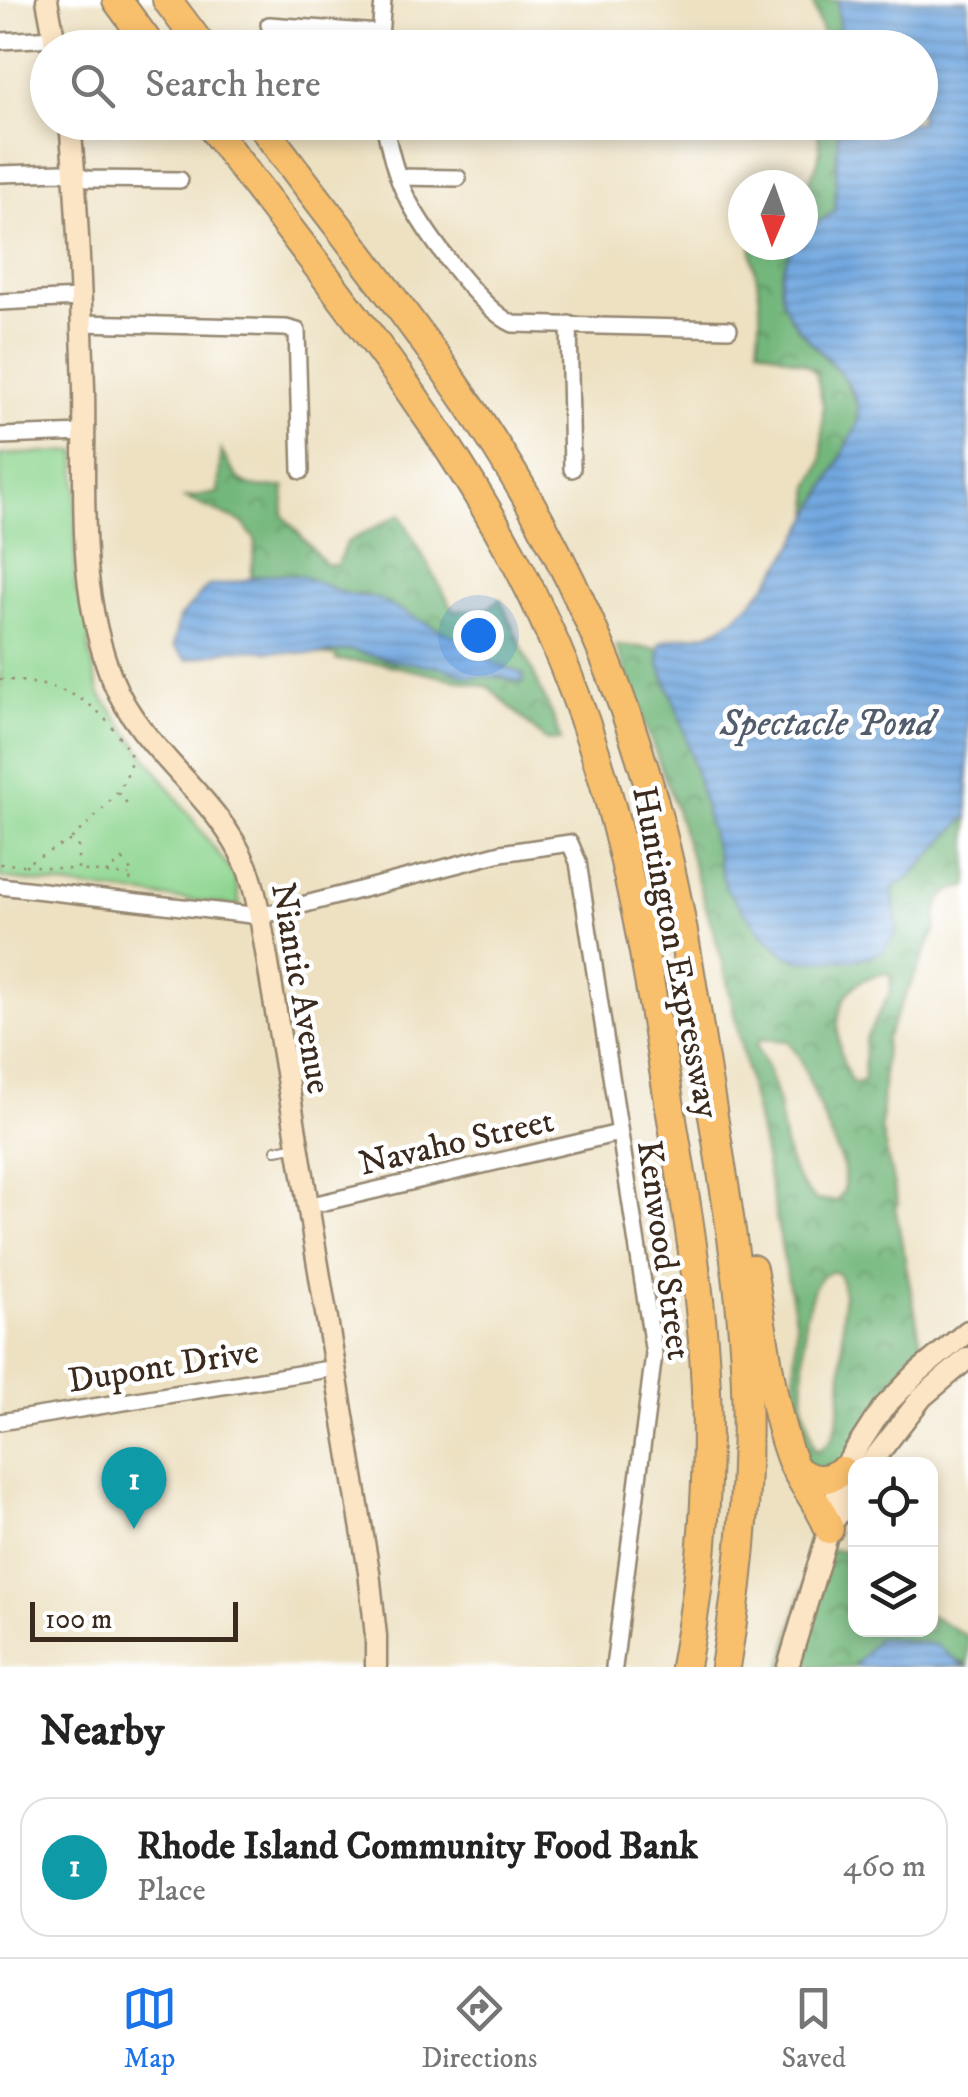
<!DOCTYPE html>
<style>
:root{--surface:#fff;--page:#f6f6f6;--text:#222;--muted:#767676;--line:#e0e0e0;--accent:#1a73e8}
body{margin:0;font-family:"IM FELL DW Pica",serif;background:var(--page);color:var(--text)}
.controls{position:absolute;right:30px;bottom:30px;display:grid;overflow:hidden;border-radius:20px;box-shadow:0 5px 15px #0003}
.controls button{width:90px;height:90px;display:grid;place-items:center;padding:0;border:0;border-bottom:2px solid var(--line);background:var(--surface);color:var(--text);font:50px sans-serif}
.compass{position:absolute;left:728px;top:170px;width:90px;height:90px;border-radius:50%;background:var(--surface);box-shadow:0 5px 15px #0003;rotate:182deg}
.scale{position:absolute;left:30px;bottom:25px;width:208px;box-sizing:border-box;padding-left:10px;border:5px solid #3b2a1e;border-top:0;font-size:28px;line-height:35px;white-space:nowrap;color:#3b2a1e;-webkit-text-stroke:8px #fff;paint-order:stroke}
.you{position:absolute;left:478px;top:635px;width:35px;height:35px;margin:-25px;border:8px solid #fff;border-radius:50%;background:#1a73e8;box-shadow:0 0 0 15px #1a73e833}
.badge{display:grid;place-items:center;width:65px;height:65px;border-radius:50%;background:var(--accent);color:#fff;font-size:32px;font-weight:700}
.pin{position:absolute;translate:-50% -82px;filter:drop-shadow(0 2px 5px #0008)}
.pin::after{content:'';position:absolute;top:52px;width:35px;height:30px;background:inherit;clip-path:polygon(0 0,100% 0,50% 100%)}
.list{margin:0;padding:0;list-style:none}
h2{display:flex;justify-content:space-between;align-items:center;height:130px;margin:0;padding:0 40px;font-size:42px}
h2 small{font-size:32px;font-weight:400;color:var(--muted)}
.list li{display:grid;grid-template-columns:65px 1fr auto;gap:30px;align-items:center;box-sizing:border-box;height:140px;margin:0 20px 20px;padding:0 20px;border:2px solid var(--line);border-radius:30px}
.list b{display:block;font-size:38px;white-space:nowrap}
.list p{margin:0;font-size:32px;white-space:nowrap;color:var(--muted)}
.list em{font-size:32px;font-style:normal;color:var(--muted)}
.icon{flex:none;width:55px;height:55px;fill:none;stroke:currentColor;stroke-width:2;stroke-linecap:round;stroke-linejoin:round}
.map{position:relative;flex:none;width:968px;height:1667px;overflow:hidden}
.search{position:absolute;background:var(--surface);box-shadow:0 5px 15px #0003;left:30px;right:30px;top:30px;height:110px;display:flex;align-items:center;gap:25px;box-sizing:border-box;padding:0 35px;border-radius:55px;color:var(--muted);font-size:38px}
.sheet{height:290px;background:var(--surface)}
nav{display:flex;justify-content:space-around;align-items:center;box-sizing:border-box;height:140px;border-top:2px solid var(--line);background:var(--surface);font-size:28px;color:var(--muted)}
nav a{display:grid;justify-items:center;gap:5px}
nav .on{color:var(--accent)}
.map>svg:first-child{display:block}
</style>
<div class="map">
<svg width="968" height="1667" viewBox="0 0 968 1667">
<defs>
<pattern id="forest-crowns" width="20" height="18" patternUnits="userSpaceOnUse" patternTransform="scale(2.5)"><rect width="20" height="18" fill="#73b77b"/><path d="M2 6a3 3 0 1 1 6 0M12 15a3 3 0 1 1 6 0" fill="none" stroke="#609564"/></pattern>
<pattern id="water-rules" width="6" height="5" patternUnits="userSpaceOnUse" patternTransform="scale(2.5)"><rect width="6" height="5" fill="#72a8e0"/><path d="M0 2.5h6" fill="none" stroke="#5f89b5"/></pattern>
</defs>
<rect width="100%" height="100%" fill="#fff"/>
<filter id="ink" filterUnits="userSpaceOnUse"><feTurbulence type="fractalNoise" baseFrequency=".01" numOctaves="2"/><feDisplacementMap in="SourceGraphic" scale="20" xChannelSelector="R" yChannelSelector="G"/><feConvolveMatrix kernelMatrix="1 2 1 2 8 2 1 2 1" color-interpolation-filters="sRGB"/></filter>
<filter id="wash" filterUnits="userSpaceOnUse"><feTurbulence type="fractalNoise" baseFrequency=".0048" numOctaves="4" result="noise"/><feDisplacementMap in="SourceGraphic" scale="40" xChannelSelector="R" yChannelSelector="G"/><feGaussianBlur stdDeviation="2.25" result="paint"/><feColorMatrix in="noise" values="0 0 0 0 0 0 0 0 0 0 0 0 0 0 0 0 0 1.4 0 .05"/><feComposite in="paint" operator="in"/></filter>
<g filter="url(#wash)">
<rect width="100%" height="100%" fill="#ede1c2"/>
<g fill="url(#forest-crowns)" stroke="#57704c" stroke-width="2.5" fill-rule="evenodd">
<path d="M 813,0 L 838,0 L 840,47 L 825,47 C 825,30 814,18 813,0 Z"/>
<path d="M 815,123 L 838,123 L 835,211 L 803,232 C 803,222 801,210 803,200 C 811,165 828,164 815,123 Z"/>
<path d="M 752,245 L 793,245 L 781,273 L 797,327 L 843,377 L 860,410 L 858,423 L 811,516 L 810,487 L 822,461 L 823,405 L 816,373 L 806,364 L 758,347 C 761,325 761,300 757,279 C 754,266 751,258 752,245 Z"/>
<path d="M 221,450 C 240,487 244,489 285,487 L 283,515 L 326,565 L 337,565 L 346,543 L 400,514 L 454,611 L 489,608 L 500,599 L 554,719 L 561,741 L 545,740 L 489,687 L 380,663 L 336,660 L 337,656 L 317,654 L 351,650 L 396,661 L 441,667 L 467,676 L 502,677 L 522,683 L 523,674 L 493,663 L 463,641 L 375,598 L 346,594 L 302,576 L 251,576 L 256,541 L 242,522 L 185,498 L 218,493 Z"/>
<path d="M 616,645 L 659,649 L 659,662 L 682,722 L 705,804 L 898,930 L 891,889 L 908,879 L 968,816 L 968,887 C 942,888 935,905 937,927 L 885,1040 L 881,1128 L 898,1204 L 895,1207 L 926,1370 L 850,1462 L 808,1479 L 795,1412 L 796,1324 L 762,1142 L 723,963 L 674,803 ZM 890,973 L 891,990 L 865,1040 L 864,1078 L 862,1083 L 852,1083 C 829,1039 829,977 890,973 ZM 759,1039 L 788,1041 L 800,1058 L 844,1169 L 844,1190 L 837,1201 L 816,1200 C 783,1173 785,1138 777,1099 C 773,1080 765,1064 757,1047 ZM 833,1271 L 840,1276 L 843,1291 C 842,1322 845,1412 833,1436 C 829,1444 824,1448 815,1451 L 803,1404 L 805,1318 L 814,1288 L 821,1277 Z"/>
<polygon points="814,1549 855,1551 856,1630 930,1630 931,1615 968,1637 968,1667 962,1662 856,1662 854,1667 782,1667"/>
</g>
<polygon fill="#8fd691" stroke="#658058" stroke-width="2.5" points="77,451 75,587 90,628 89,649 99,693 236,878 240,906 0,878 0,455"/>
<g fill="url(#water-rules)" stroke="#56697f" stroke-width="2.5">
<path d="M 838,0 L 968,0 L 968,816 L 908,879 L 892,889 L 898,930 L 884,951 L 857,960 L 801,961 L 785,954 L 764,936 L 726,889 L 682,722 L 659,662 L 660,643 C 678,634 701,639 719,628 C 777,597 829,481 858,423 C 866,363 771,338 781,274 C 783,265 789,254 793,245 L 803,245 L 803,232 L 835,211 L 838,123 L 920,122 L 920,48 L 840,47 Z"/>
<path d="M 276,574 L 302,576 L 346,594 L 375,598 L 463,641 L 493,663 L 523,674 L 523,683 L 502,677 L 467,676 L 441,667 L 396,661 L 350,650 L 317,654 L 232,649 L 187,660 L 173,646 L 179,618 L 208,586 C 232,585 252,576 276,574 Z"/>
<polygon points="878,1637 936,1645 965,1667 854,1667"/>
</g>
</g>
<g filter="url(#ink)">
<g fill="none" stroke-linecap="round" stroke-linejoin="round">
<defs>
<polyline id="lane" points="276,1150 298,1146"/>
<g id="street">
<polyline points="269,25 380,33"/>
<polyline points="0,41 55,38"/>
<polyline points="379,48 383,0"/>
<path d="M 384,122 C 389,148 395,175 407,198 C 425,232 479,308 513,324 L 729,329"/>
<polyline points="0,174 62,172 88,179 180,180"/>
<polyline points="398,177 458,178"/>
<polyline points="0,302 79,298"/>
<polyline points="80,323 286,328 297,331 301,471"/>
<polyline points="569,324 572,469"/>
<polyline points="0,436 84,433"/>
<polyline points="0,886 260,916 501,853 570,843 578,862 654,1354 614,1667"/>
<polyline points="308,1206 619,1133"/>
<polyline points="0,1422 335,1368"/>
</g>
<g id="secondary">
<polyline points="47,0 56,48"/>
<path d="M 70,122 C 78,210 81,300 84,388 C 86,485 75,589 113,681 C 141,750 218,797 246,865 C 253,880 256,899 260,916 L 369,1572 L 376,1636 L 376,1667"/>
<polyline points="870,1464 922,1397 968,1358"/>
<polyline points="835,1519 856,1488"/>
<polyline points="788,1667 829,1529 842,1471 882,1409 917,1373 968,1331"/>
</g>
<g id="highway">
<polyline points="117,0 152,48"/>
<polyline points="167,0 203,48"/>
<path d="M 208,122 C 315,266 438,411 520,570 C 607,738 637,898 666,1083 C 680,1169 696,1255 703,1341 C 712,1450 705,1560 685,1667"/>
<path d="M 259,122 C 355,251 461,377 539,519 C 595,622 638,732 665,846 C 684,924 695,1005 708,1085 C 721,1167 736,1250 743,1333 C 752,1445 744,1557 725,1667"/>
<path d="M 752,1269 C 763,1327 771,1408 792,1461 C 802,1485 820,1504 829,1529"/>
<path d="M 796,1469 C 811,1482 826,1482 842,1471"/>
</g>
</defs>
<use href="#lane" stroke="#948670" stroke-width="12"/>
<use href="#street" stroke="#948670" stroke-width="20"/>
<use href="#secondary" stroke="#948670" stroke-width="25"/>
<use href="#highway" stroke="#948670" stroke-width="32"/>
<g stroke="#948670" stroke-width="2.5" stroke-dasharray="2.5 8" stroke-linecap="butt">
<path d="M 0,679 C 66,685 97,696 131,756 C 129,792 93,817 69,841"/>
<polyline points="118,793 127,803"/>
<polyline points="123,860 131,871 130,884"/>
<polyline points="0,864 23,865 69,841 78,847 78,870 107,873 128,855"/>
<polyline points="25,865 77,870"/>
<polyline points="107,873 129,875"/>
</g>
<use href="#lane" stroke="#fff" stroke-width="8"/>
<use href="#street" stroke="#fff" stroke-width="15"/>
<use href="#secondary" stroke="#fce5c4" stroke-width="20"/>
<use href="#highway" stroke="#f8bf6c" stroke-width="28"/>
</g>
</g>
<g text-anchor="middle" stroke-width="9" stroke-linejoin="round" paint-order="stroke">
<g font-size="35" fill="#3b2a1e" stroke="#fff">
<text transform="translate(677 952) rotate(79)" y="12">Huntington Expressway</text>
<text transform="translate(302 988) rotate(80)" y="12">Niantic Avenue</text>
<text transform="translate(456 1141) rotate(-13)" y="12">Navaho Street</text>
<text transform="translate(665 1250) rotate(82)" y="12">Kenwood Street</text>
<text transform="translate(163 1365) rotate(-9)" y="12">Dupont Drive</text>
</g>
<g font-size="38" font-style="italic" fill="#515c6c" stroke="#fff">
<text x="827" y="735">Spectacle Pond</text>
</g>
</g>
</svg>
<div class="controls">
<button><svg class="icon" aria-label="locate" viewBox="0 0 24 24"><circle cx="12" cy="12" r="6"/><path d="M12 2v4M12 18v4M2 12h4M18 12h4"/></svg></button>
<button><svg class="icon" aria-label="layers" viewBox="0 0 24 24"><path d="M12 4l9 5-9 5-9-5zM3 14l9 5 9-5"/></svg></button>
</div>
<svg class="compass" viewBox="-18 -18 36 36"><path d="M0-13l5 13h-10z" fill="#e53935"/><path d="M0 13l5-13h-10z" fill="#767676"/></svg>
<div class="scale">100 m</div>
<div class="you"></div>
<div class="pin badge" style="left:134px;top:1529px;background:#0f9aa8">1</div>
<div class="search"><svg class="icon" aria-label="search" viewBox="0 0 24 24"><circle cx="10" cy="10" r="6"/><path d="M15 15l6 6"/></svg>Search here</div>
</div>
<section class="sheet">
<h2>Nearby<small></small></h2>
<ul class="list">
<li><span class="badge" style="background:#0f9aa8">1</span><div><b>Rhode Island Community Food Bank</b><p>Place</p></div><em>460 m</em></li>
</ul>
</section>
<nav>
<a class="on"><svg class="icon" aria-label="map" viewBox="0 0 24 24"><path d="M3 6l6-2 6 2 6-2v14l-6 2-6-2-6 2zM9 4v14M15 6v14"/></svg>Map</a>
<a><svg class="icon" aria-label="directions" viewBox="0 0 24 24"><path d="M12 3l9 9-9 9-9-9zM9 14v-3h6M13 9l2 2-2 2"/></svg>Directions</a>
<a><svg class="icon" aria-label="saved" viewBox="0 0 24 24"><path d="M7 4h10v16l-5-4-5 4z"/></svg>Saved</a>
</nav>
